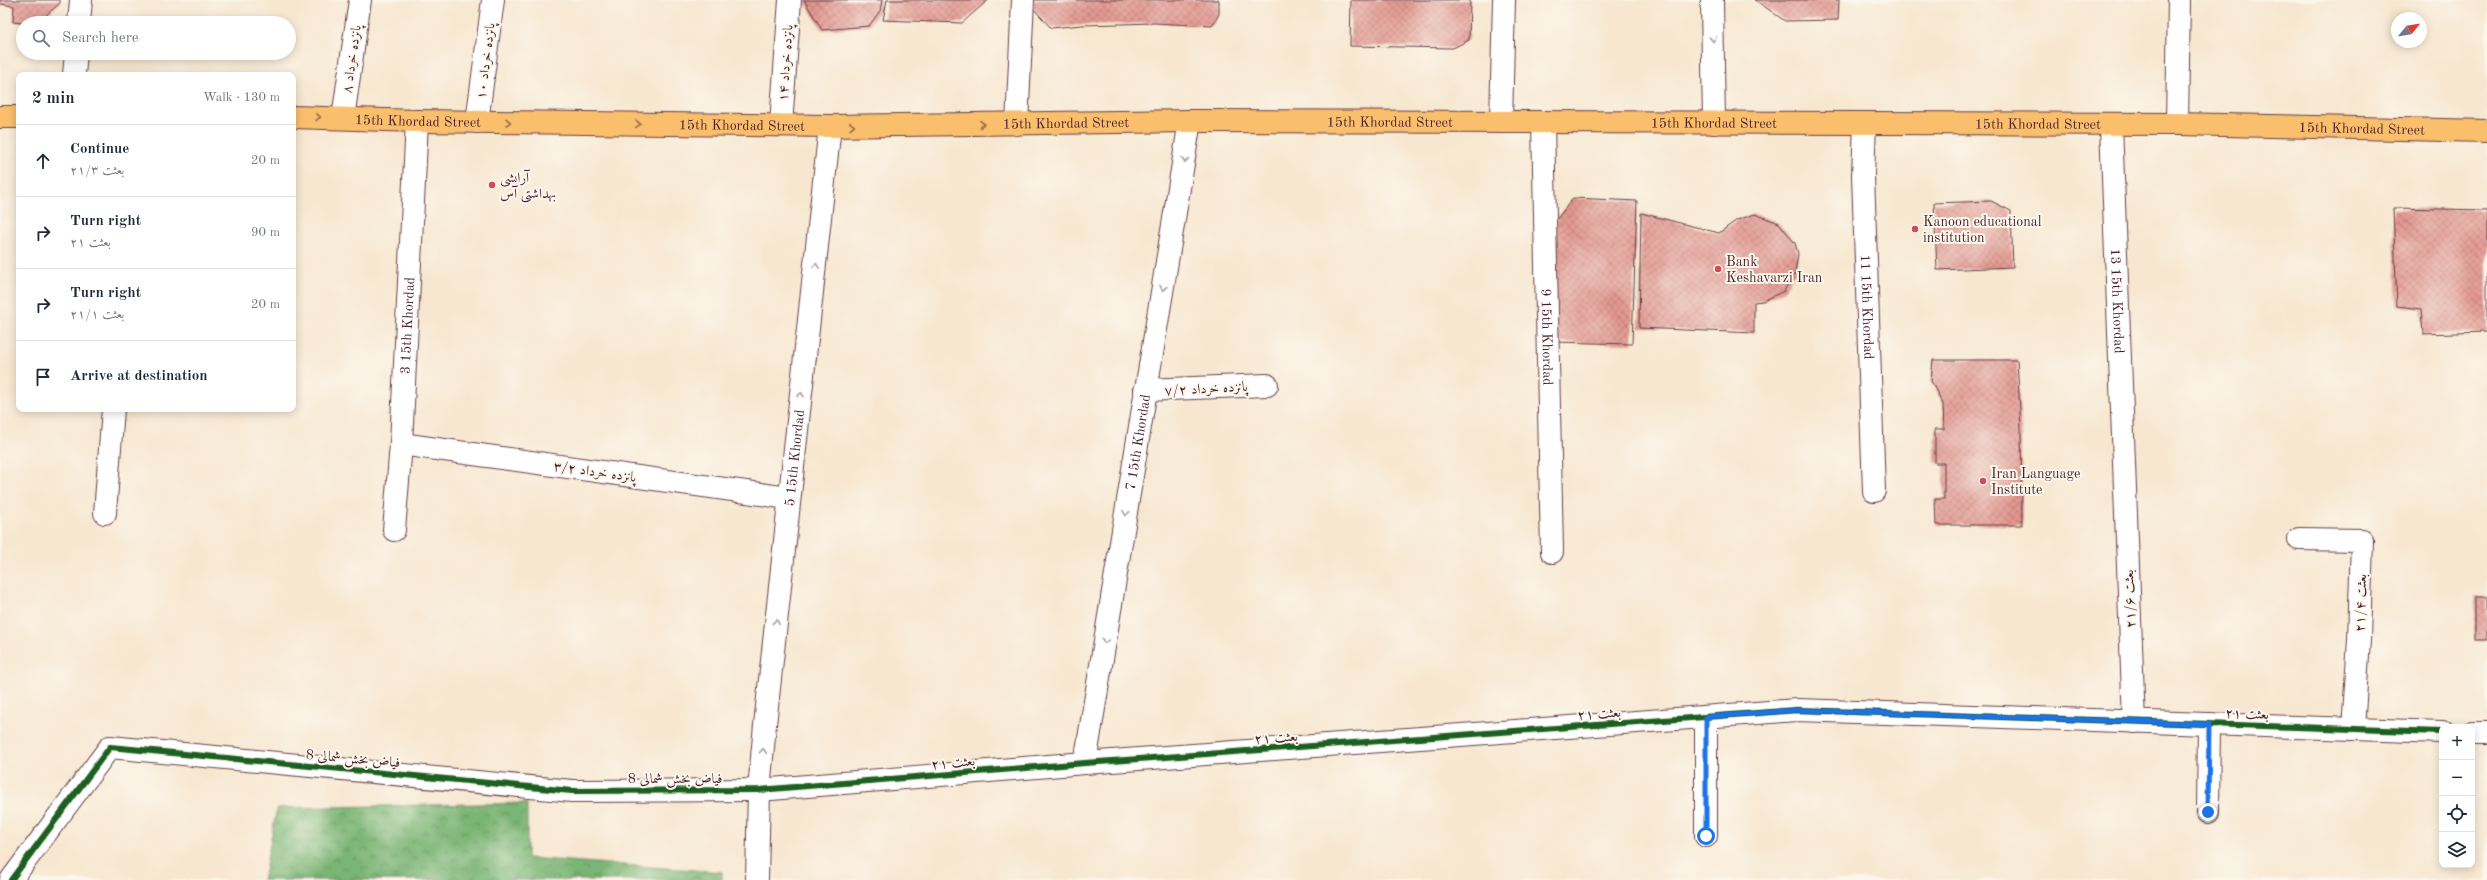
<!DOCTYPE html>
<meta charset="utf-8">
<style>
:root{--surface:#fff;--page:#f6f6f7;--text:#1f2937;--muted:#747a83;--line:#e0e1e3}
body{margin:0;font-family:"Old Standard TT",Amiri,serif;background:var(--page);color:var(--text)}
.controls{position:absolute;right:12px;bottom:12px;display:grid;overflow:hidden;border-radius:8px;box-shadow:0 2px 10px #0003}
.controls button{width:36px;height:36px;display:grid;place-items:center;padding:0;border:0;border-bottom:1px solid var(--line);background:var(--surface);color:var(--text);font:20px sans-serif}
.compass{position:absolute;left:2391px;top:12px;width:36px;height:36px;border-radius:50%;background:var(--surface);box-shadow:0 2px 10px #0003;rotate:60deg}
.stop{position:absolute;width:12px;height:12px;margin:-9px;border:3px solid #1a73e8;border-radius:50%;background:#fff}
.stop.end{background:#1a73e8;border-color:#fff;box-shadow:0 1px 4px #0008}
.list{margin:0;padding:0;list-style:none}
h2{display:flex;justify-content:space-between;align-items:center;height:52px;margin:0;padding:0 16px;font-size:17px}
h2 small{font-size:13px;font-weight:400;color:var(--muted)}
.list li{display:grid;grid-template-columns:26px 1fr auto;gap:12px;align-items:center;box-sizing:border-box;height:72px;padding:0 16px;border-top:1px solid var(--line)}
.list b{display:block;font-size:15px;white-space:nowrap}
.list p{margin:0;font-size:13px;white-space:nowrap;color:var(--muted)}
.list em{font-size:13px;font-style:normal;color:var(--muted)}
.icon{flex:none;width:22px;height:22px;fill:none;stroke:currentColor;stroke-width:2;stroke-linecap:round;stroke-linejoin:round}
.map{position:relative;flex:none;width:2487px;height:880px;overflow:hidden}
.search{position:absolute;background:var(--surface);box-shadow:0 2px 10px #0003;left:16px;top:16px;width:280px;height:44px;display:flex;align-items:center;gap:10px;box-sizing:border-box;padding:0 14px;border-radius:22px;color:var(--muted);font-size:15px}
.panel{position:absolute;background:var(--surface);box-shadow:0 2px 10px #0003;left:16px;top:72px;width:280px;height:340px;border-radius:8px}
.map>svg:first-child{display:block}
</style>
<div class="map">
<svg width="2487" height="880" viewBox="0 0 2487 880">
<defs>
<pattern id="forest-crowns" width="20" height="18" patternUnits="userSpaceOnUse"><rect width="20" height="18" fill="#7ab574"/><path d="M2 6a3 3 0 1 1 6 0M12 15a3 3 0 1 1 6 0" fill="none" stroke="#66935f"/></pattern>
<pattern id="building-cross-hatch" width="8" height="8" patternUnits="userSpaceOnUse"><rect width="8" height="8" fill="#e39790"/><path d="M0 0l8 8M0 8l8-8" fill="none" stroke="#ba7b76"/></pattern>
</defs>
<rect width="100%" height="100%" fill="#fbf7ec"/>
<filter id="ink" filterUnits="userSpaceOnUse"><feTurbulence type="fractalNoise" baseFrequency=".025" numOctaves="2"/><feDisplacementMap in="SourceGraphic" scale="8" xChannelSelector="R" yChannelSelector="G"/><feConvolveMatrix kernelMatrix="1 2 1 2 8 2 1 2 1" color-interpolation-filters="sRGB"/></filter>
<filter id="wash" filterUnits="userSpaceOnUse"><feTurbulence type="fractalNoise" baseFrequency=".012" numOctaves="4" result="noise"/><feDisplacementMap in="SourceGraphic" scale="16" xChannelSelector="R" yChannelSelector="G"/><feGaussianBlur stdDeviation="0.9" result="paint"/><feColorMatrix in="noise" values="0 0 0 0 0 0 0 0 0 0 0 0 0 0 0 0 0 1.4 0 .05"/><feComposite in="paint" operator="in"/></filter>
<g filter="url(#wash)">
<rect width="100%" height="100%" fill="#f7e7d0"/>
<polygon fill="url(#forest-crowns)" stroke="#626a50" points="527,803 527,858 722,872 722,880 263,880 277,808"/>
<g id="blocks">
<g fill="url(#building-cross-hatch)">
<polygon points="0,0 60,0 60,3 37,23 23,23 13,22 14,6 0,4"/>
<polygon points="804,0 882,0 880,11 869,26 822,30"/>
<polygon points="887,0 988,0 962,23 883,20"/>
<polygon points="1033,0 1219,0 1219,14 1212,26 1155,23 1082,25 1051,28 1033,8"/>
<polygon points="1351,0 1470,0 1469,40 1453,48 1350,46"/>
<polygon points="1755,0 1839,0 1838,20 1785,21"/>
<polygon points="1573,198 1637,201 1632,344 1553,342 1550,228"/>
<polygon points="1991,201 2011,211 2013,267 1937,270 1934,203"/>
<polygon points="2393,208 2487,210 2487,332 2423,334 2421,309 2397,306"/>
<polygon points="1641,213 1719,233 1737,220 1755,214 1779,223 1795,243 1798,254 1795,273 1784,291 1763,301 1754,302 1754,333 1639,328"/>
<polygon points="1933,360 2017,360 2021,428 2022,525 1936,525 1935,499 1944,499 1944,463 1935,463 1935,429 1944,429 1943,404 1931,381"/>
<rect x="2475" y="597" width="12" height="43"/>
</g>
</g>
</g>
<g filter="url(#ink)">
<use href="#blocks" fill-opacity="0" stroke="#643d44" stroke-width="1"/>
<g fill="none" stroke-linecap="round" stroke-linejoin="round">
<defs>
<g id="minor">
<polyline points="1712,0 1714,123"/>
<polyline points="79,23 81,0"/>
<polyline points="74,75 76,53"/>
<polyline points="343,118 360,0"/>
<polyline points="477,122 493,0"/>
<polyline points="1501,122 1504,0"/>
<path id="s1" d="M 1543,122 L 1552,552"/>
<polyline points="1017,124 1023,0"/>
<path id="s2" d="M 1865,124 L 1863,175 L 1874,491"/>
<polyline points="2177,124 2179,0"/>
<polyline points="781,125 790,0"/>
<path id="s3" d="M 2111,125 L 2134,722"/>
<polyline points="1145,390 1267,385"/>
<polyline points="401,444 789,498"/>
<polyline points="105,513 113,409"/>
<path id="s4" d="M 394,530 L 401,444 L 417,121"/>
<polyline points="2299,539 2362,540 2359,640 2353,729"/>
<polyline points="2472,733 2487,733"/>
<path id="s5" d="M 1085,763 L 1190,121"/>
<polyline points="2208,812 2209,724"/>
<polyline points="1706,836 1706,717"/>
<polyline points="11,880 110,747 572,791 759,790 1085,763 1797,710 2442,732"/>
<path id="s6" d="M 757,880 L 759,790 L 765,725 L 830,126"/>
</g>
<g id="major">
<polyline points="0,117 19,117"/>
<path id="s7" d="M 293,117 L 417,121 L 830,126 L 1190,121 L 2177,124 L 2487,131"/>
</g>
</defs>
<use href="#minor" stroke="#643d44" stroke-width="24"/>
<use href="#major" stroke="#643d44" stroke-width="24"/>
<use href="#minor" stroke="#fff" stroke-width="22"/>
<use href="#major" stroke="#f9bf6d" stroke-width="22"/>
<defs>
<polyline id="cycleway" points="11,880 110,747 572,791 759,790 1085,763 1797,710 2442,732"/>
</defs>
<use href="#cycleway" stroke="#fbf7ec" stroke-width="8"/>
<use href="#cycleway" stroke="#1b5e20" stroke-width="6"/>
</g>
<defs><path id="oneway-chevron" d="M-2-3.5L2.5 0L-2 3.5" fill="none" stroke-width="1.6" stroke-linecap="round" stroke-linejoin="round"/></defs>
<g stroke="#ae9aa0">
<use href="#oneway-chevron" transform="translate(1713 39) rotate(88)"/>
<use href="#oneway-chevron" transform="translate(1185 160) rotate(98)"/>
<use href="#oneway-chevron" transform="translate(816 266) rotate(-83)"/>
<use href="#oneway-chevron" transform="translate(1163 288) rotate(100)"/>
<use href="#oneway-chevron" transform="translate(801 395) rotate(-83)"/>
<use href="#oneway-chevron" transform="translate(1126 513) rotate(99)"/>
<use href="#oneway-chevron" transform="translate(776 622) rotate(-84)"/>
<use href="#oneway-chevron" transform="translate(1105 641) rotate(99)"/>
<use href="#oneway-chevron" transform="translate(763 751) rotate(-85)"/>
</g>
<g stroke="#996749">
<use href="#oneway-chevron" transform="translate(318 117) rotate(1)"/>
<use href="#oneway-chevron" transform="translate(508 122) rotate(1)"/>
<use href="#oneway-chevron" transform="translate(638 124) rotate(1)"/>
<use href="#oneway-chevron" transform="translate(982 124) rotate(-1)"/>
<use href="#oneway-chevron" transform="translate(852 126) rotate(-1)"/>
</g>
</g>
<g fill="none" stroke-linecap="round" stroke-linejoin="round" filter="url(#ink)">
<polyline stroke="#1a73e8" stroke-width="5" points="1706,836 1706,717 1797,710 2209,724 2208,812"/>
</g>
<g fill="#d1495b" stroke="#fbf7ec" stroke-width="1.5">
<circle cx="492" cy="185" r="4"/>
<circle cx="1915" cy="229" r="4"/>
<circle cx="1718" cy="269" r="4"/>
<circle cx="1983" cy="481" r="4"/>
</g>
<g text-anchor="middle" stroke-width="4" stroke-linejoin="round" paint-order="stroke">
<g font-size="14" fill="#4a1f2b" stroke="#fbf7ec">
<text transform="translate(351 59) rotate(-82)" y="5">پانزده خرداد ۸</text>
<text transform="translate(485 61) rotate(-83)" y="5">پانزده خرداد ۱۰</text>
<text transform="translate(785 63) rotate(-86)" y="5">پانزده خرداد ۱۴</text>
<text dy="5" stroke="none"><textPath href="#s7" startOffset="125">15th Khordad Street</textPath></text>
<text dy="5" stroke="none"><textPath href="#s7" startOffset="1097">15th Khordad Street</textPath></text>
<text dy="5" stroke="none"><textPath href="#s7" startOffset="773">15th Khordad Street</textPath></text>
<text dy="5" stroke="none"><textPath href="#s7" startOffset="1421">15th Khordad Street</textPath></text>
<text dy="5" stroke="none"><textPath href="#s7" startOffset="1745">15th Khordad Street</textPath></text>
<text dy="5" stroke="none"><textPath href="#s7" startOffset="449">15th Khordad Street</textPath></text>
<text dy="5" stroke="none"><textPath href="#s7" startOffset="2069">15th Khordad Street</textPath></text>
<text dy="5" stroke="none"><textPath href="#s3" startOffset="176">13 15th Khordad</textPath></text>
<text dy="5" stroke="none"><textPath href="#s2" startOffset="183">11 15th Khordad</textPath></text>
<text dy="5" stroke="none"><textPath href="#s4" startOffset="205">3 15th Khordad</textPath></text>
<text dy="5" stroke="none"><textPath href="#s1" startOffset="215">9 15th Khordad</textPath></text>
<text transform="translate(1206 388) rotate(-3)" y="5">پانزده خرداد ۷/۲</text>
<text dy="5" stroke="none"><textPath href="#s5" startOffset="325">7 15th Khordad</textPath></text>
<text dy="5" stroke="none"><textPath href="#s6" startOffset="424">5 15th Khordad</textPath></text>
<text transform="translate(595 471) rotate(8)" y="5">پانزده خرداد ۳/۲</text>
<text transform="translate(2129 599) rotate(-92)" y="5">بعثت ۲۱/۶</text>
<text transform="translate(2360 603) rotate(-88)" y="5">بعثت ۲۱/۴</text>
<text transform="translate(1599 713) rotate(-4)" y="5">بعثت ۲۱</text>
<text transform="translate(2247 713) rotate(2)" y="5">بعثت ۲۱</text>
<text transform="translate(1276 737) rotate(-4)" y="5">بعثت ۲۱</text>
<text transform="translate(353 758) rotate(5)" y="5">فیاض بخش شمالی 8</text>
<text transform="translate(953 762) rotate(-5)" y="5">بعثت ۲۱</text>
<text x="675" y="783">فیاض بخش شمالی 8</text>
</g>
<g font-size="14" fill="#4a1f2b" stroke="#fbf7ec" text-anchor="start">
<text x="500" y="182">آرایشی<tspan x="500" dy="16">بهداشتی آس</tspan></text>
<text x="1923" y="226">Kanoon educational<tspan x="1923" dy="16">institution</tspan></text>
<text x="1726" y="266">Bank<tspan x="1726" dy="16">Keshavarzi Iran</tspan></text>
<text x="1991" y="478">Iran Language<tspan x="1991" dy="16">Institute</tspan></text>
</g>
</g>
</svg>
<div class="controls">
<button>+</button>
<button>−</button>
<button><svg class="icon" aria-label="locate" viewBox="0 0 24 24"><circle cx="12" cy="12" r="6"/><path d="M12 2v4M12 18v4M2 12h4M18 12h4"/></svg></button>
<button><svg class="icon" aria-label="layers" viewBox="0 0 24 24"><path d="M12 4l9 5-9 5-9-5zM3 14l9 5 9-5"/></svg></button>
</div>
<svg class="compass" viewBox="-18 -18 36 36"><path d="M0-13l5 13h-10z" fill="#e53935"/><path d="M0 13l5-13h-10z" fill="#747a83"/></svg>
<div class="stop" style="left:1706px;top:836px"></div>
<div class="stop end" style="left:2208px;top:812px"></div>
<div class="search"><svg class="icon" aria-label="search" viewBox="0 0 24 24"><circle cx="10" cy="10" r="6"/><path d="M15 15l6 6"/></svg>Search here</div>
<section class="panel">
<h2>2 min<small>Walk · 130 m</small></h2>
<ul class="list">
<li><svg class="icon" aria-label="ahead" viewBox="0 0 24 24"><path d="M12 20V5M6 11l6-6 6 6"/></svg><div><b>Continue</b><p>بعثت ۲۱/۳</p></div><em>20 m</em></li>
<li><svg class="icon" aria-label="right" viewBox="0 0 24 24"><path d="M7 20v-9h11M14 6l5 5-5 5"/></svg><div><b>Turn right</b><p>بعثت ۲۱</p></div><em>90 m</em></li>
<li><svg class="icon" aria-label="right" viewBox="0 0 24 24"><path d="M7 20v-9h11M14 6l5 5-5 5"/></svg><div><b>Turn right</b><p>بعثت ۲۱/۱</p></div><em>20 m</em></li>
<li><svg class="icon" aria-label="arrive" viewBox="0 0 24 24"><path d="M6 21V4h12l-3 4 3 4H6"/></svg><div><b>Arrive at destination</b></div></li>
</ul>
</section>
</div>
